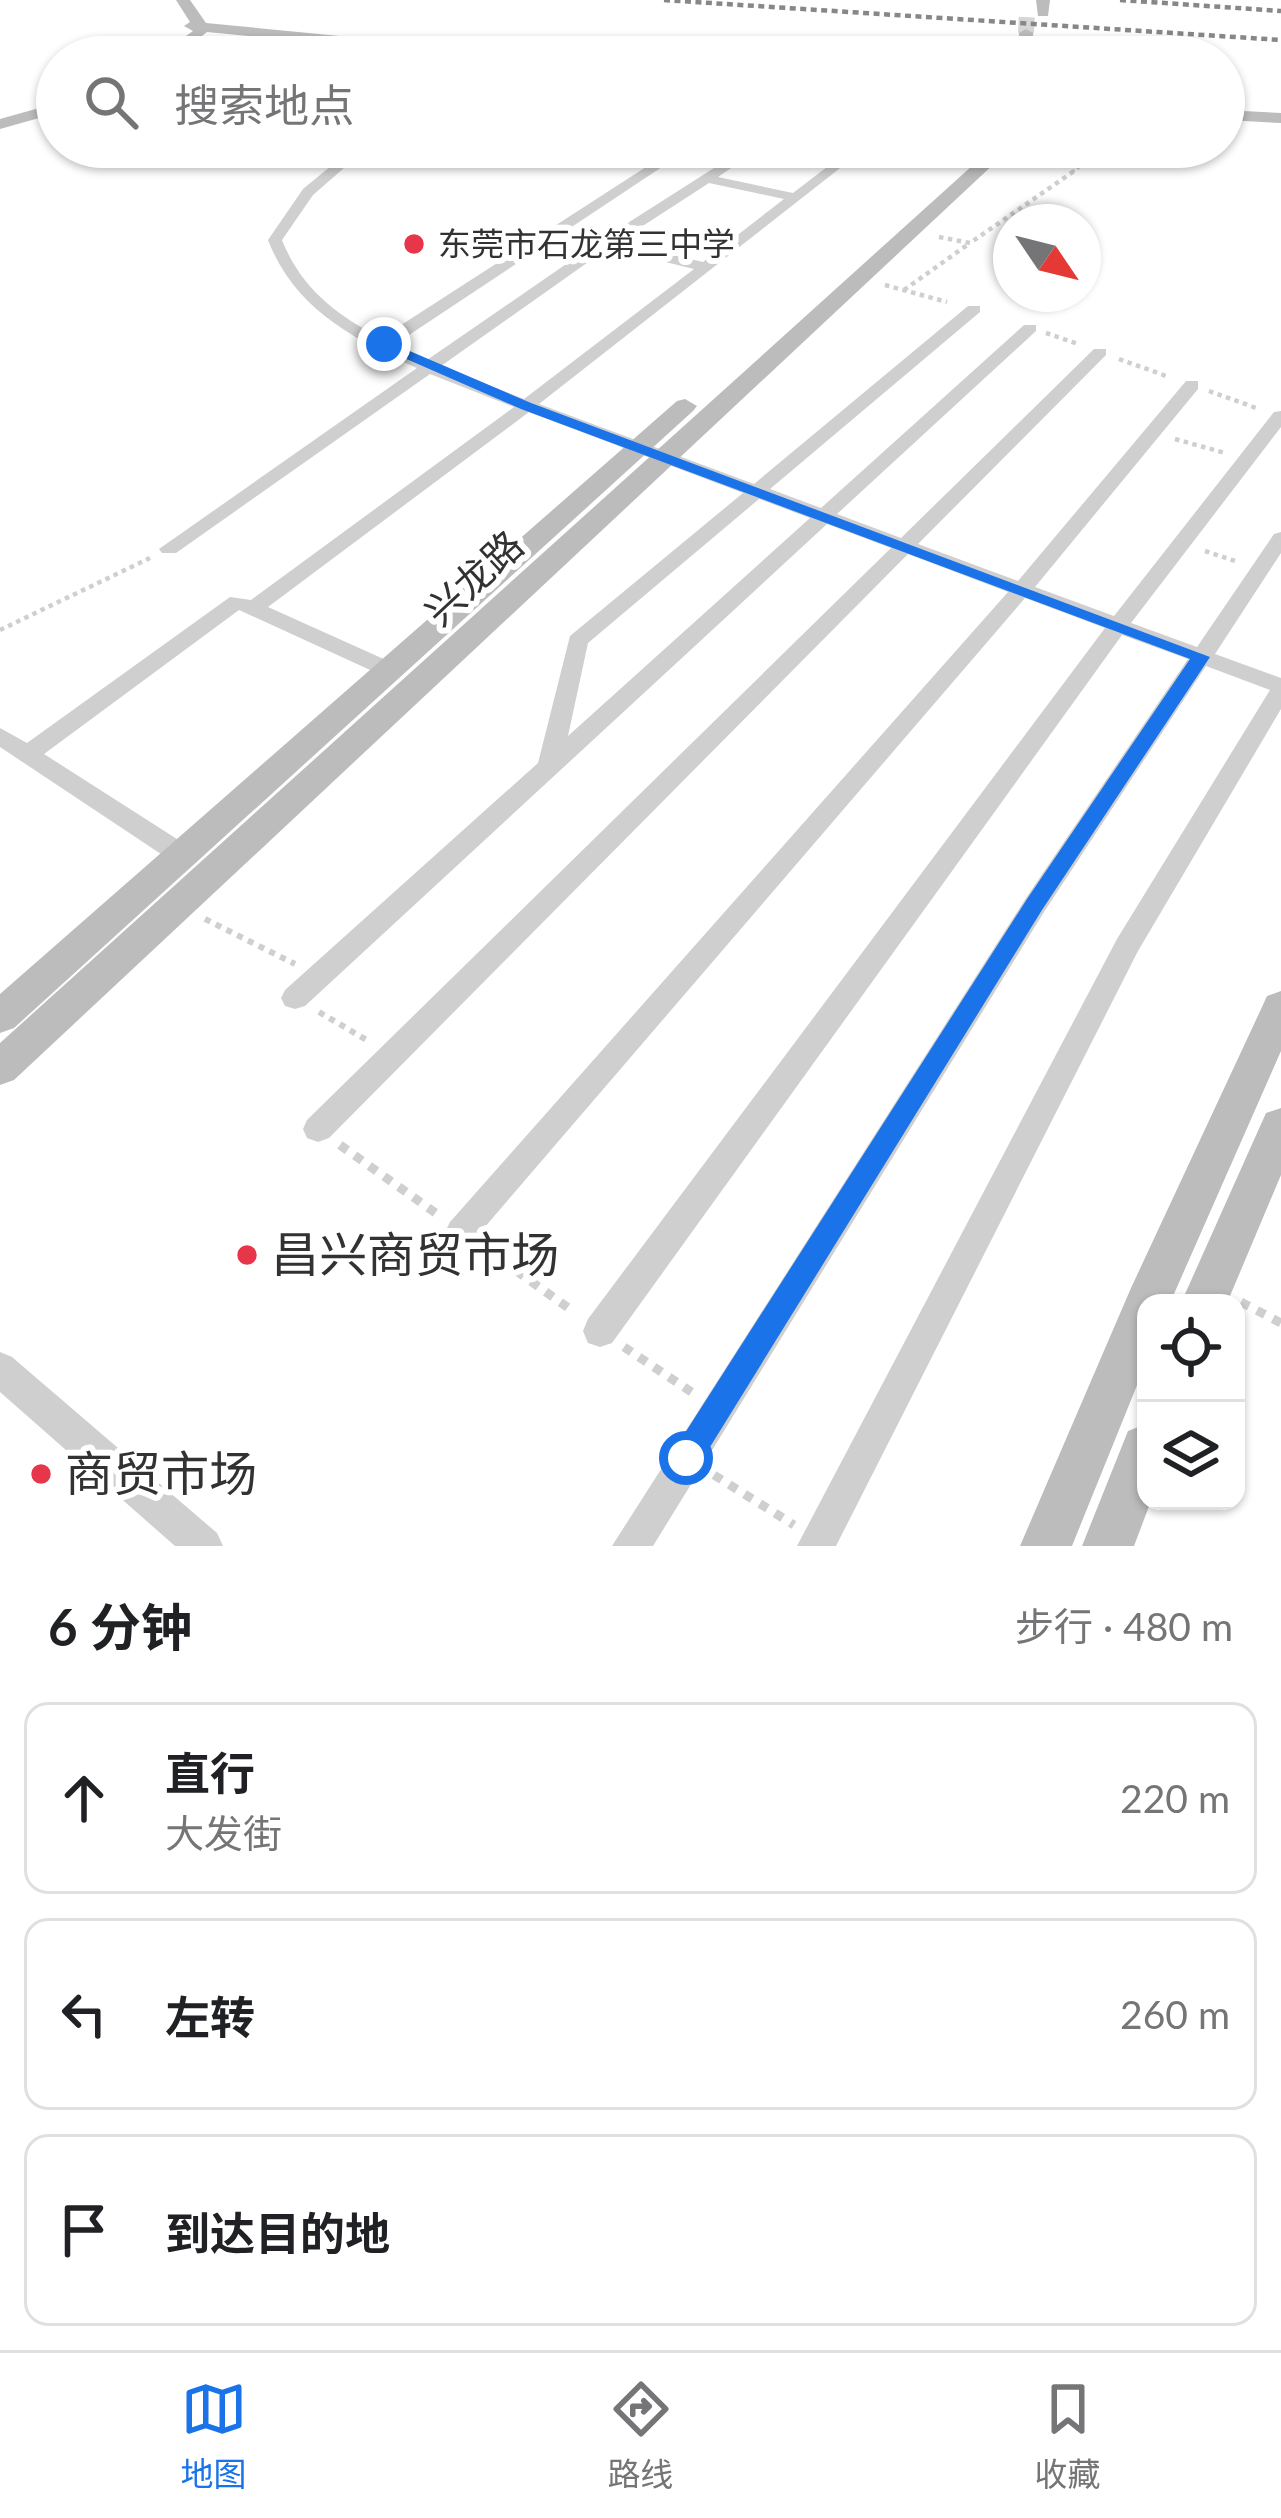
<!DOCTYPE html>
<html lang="zh">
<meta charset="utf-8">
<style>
:root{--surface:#fff;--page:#f6f6f6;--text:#202124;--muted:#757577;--line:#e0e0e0;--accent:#1a73e8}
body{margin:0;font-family:Lato,"Noto Sans SC",sans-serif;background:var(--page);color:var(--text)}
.controls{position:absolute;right:36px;bottom:36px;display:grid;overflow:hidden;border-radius:24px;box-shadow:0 3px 9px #0004}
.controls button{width:108px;height:108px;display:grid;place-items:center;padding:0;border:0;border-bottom:3px solid var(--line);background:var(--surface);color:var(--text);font:60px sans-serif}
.compass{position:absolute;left:993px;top:204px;width:108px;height:108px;border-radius:50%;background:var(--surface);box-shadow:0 3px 9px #0004;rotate:125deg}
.stop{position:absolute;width:36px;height:36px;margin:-27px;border:9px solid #1a73e8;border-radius:50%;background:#fff}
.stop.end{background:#1a73e8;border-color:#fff;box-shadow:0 3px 12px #0008}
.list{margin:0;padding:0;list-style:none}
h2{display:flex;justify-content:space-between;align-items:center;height:156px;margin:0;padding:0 48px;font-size:51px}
h2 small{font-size:39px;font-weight:400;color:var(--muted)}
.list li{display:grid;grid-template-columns:78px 1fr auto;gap:36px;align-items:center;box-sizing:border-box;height:192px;margin:0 24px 24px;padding:0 24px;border:3px solid var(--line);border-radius:24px}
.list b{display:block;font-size:45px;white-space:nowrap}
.list p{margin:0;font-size:39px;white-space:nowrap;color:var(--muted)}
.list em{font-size:39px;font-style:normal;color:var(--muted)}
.icon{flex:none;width:66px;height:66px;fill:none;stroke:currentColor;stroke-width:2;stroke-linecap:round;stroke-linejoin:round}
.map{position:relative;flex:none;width:1281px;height:1546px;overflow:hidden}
.search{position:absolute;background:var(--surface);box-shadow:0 3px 9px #0004;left:36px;right:36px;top:36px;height:132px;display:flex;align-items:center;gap:30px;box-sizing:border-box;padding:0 42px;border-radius:66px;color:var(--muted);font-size:45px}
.sheet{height:804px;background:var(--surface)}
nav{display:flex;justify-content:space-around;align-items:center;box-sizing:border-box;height:168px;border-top:3px solid var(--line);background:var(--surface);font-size:33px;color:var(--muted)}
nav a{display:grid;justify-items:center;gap:6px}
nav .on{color:var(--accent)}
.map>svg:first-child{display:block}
</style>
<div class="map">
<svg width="1281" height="1546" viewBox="0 0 1281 1546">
<rect width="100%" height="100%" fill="#fff"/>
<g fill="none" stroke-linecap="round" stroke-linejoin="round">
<polyline stroke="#d6d6d6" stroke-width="16" stroke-dasharray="16 8" stroke-linecap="butt" points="1026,33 1027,11"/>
<polyline stroke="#cfcfcf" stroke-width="3" stroke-dasharray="3 3" stroke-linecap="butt" points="1072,172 1109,147"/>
<g stroke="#cfcfcf" stroke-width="4.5" stroke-dasharray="4.5 4.5" stroke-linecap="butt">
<polyline points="939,237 970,243 1077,169"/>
<polyline points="885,285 947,302"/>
<polyline points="904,290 970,243"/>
<polyline points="1046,333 1078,344"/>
<polyline points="1119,359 1169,377"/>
<polyline points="1209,391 1259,409"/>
<polyline points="1175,439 1225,453"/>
<polyline points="1205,551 1238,562"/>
<polyline points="0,630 150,558"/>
</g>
<g stroke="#cfcfcf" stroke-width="6" stroke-dasharray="6 6" stroke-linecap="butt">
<polyline points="205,919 295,964"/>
<polyline points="319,1012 370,1042"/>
</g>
<g stroke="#cfcfcf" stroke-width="9" stroke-dasharray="9 9" stroke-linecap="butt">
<polyline points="340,1145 437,1214"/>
<polyline points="487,1250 574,1312"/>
<polyline points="1241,1302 1281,1323"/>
<polyline points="624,1347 693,1393"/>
<polyline points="714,1475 794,1525"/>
</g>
<g fill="#cfcfcf" fill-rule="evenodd">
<path d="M 354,147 L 368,147 L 313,195 L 282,240 C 301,288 336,315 381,338 L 677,147 L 692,147 L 394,345 L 427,360 L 601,240 L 747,147 L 762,147 L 718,177 L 793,193 L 853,147 L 867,147 L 539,404 L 754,484 L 968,306 L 980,306 L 980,312 L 770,489 L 821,508 L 1024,325 L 1036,325 L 1036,331 L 837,514 L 901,538 L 1094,349 L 1106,349 L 1106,355 L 918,544 L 1018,581 L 1186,381 L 1198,381 L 1198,389 L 1035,587 L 1114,616 L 1274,412 L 1281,411 L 1281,427 L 1131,623 L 1197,647 L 1274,534 L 1281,532 L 1281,553 L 1215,654 L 1281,678 L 1281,709 L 1138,951 L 836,1546 L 797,1546 L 1117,939 L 1270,690 L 1206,666 L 1044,912 L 653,1546 L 612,1546 L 1026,898 L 1188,659 L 1122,635 L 612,1343 L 600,1347 L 588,1343 L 583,1331 L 588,1319 L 1105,628 L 1025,598 L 472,1242 L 461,1247 L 450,1242 L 445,1232 L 450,1222 L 1008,592 L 908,554 L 329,1138 L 318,1142 L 307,1138 L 303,1129 L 307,1120 L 891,548 L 827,524 L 305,1006 L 295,1009 L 285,1006 L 281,998 L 285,990 L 538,763 L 570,636 L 743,493 L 529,412 L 268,607 L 397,665 L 400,670 L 397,675 L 381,675 L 239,610 L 44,754 L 191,848 L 195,855 L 191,862 L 173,862 L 0,747 L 0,728 L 27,743 L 230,597 L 251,600 L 514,407 L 430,374 L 176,553 L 162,553 L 159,549 L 417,368 C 353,339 294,308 268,240 L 303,189 ZM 709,183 L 784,199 L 703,262 L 618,242 ZM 608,248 L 694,269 L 524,399 L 441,366 ZM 759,499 L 810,518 L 568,736 L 588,643 Z"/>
<polygon points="0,1352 12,1357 217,1533 223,1546 175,1546 0,1392"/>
</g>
<g fill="#bcbcbc" fill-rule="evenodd">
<polygon points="176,0 190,0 206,23 505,52 513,57 459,57 207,32 175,57 156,57 193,31 184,26 190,22"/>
<polygon points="1036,0 1050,0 1048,16 1038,16"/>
<polygon points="1026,29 1033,33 1034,57 1018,57 1019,33"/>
<polygon points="57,103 57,113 0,129 0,119"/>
<polygon points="1224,110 1281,113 1281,123 1224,120"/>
<polygon points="993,147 1012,147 14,1080 0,1085 0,1043"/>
<polygon points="685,399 697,406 693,411 14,1028 0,1033 0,994 677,401"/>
<polygon points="1281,991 1281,1051 1170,1303 1146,1303 1146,1363 1072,1546 1020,1546 1131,1288 1262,1007 1267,996"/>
<polygon points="1281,1108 1281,1175 1227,1303 1181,1303 1266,1113"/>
<polygon points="1146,1424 1146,1501 1151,1501 1134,1546 1082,1546 1128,1431"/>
</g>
<g stroke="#878787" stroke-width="4.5" stroke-dasharray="6 4.5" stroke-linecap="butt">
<polyline points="664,0 1281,40"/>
<polyline points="1120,0 1281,11"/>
</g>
</g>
<polygon fill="#1a73e8" points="384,340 531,403 1210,657 1042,910 697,1468 686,1472 676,1468 672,1458 676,1447 1027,899 1190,659 521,409 379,347"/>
<g fill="#e7364a" stroke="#fff" stroke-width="4.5">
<circle cx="414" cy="244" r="12"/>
<circle cx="247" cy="1255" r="12"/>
<circle cx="41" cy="1474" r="12"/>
</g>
<g text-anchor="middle" stroke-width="12" stroke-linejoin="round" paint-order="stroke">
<g font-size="33" fill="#323232" stroke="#fff" text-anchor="start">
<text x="438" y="256">东莞市石龙第三中学</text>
</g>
<g font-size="39" fill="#323232" stroke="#fff">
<text transform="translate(474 578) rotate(-43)" y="14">兴龙路</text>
</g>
<g font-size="48" fill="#323232" stroke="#fff" text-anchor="start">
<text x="271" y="1272">昌兴商贸市场</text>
<text x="65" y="1491">商贸市场</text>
</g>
</g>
</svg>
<div class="controls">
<button><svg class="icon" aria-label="locate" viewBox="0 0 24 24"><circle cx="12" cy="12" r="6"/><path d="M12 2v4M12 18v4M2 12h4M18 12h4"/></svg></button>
<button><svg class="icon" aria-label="layers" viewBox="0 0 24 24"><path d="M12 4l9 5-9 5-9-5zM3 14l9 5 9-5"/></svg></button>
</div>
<svg class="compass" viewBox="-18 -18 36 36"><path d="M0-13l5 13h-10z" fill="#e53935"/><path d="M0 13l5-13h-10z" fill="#757577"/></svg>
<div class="stop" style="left:686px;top:1458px"></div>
<div class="stop end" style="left:384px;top:344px"></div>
<div class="search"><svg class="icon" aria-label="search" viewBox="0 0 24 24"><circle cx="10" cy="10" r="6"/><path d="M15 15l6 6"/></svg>搜索地点</div>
</div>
<section class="sheet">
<h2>6 分钟<small>步行 · 480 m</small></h2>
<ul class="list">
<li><svg class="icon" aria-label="ahead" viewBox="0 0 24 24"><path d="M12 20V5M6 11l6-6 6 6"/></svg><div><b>直行</b><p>大发街</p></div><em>220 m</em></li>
<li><svg class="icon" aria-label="left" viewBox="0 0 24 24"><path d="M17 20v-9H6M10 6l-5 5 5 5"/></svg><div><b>左转</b></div><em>260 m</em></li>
<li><svg class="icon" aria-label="arrive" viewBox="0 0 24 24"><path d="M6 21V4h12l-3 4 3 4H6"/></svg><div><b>到达目的地</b></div></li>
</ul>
</section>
<nav>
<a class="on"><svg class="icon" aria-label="map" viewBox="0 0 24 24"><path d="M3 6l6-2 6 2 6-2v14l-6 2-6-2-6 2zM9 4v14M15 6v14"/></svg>地图</a>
<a><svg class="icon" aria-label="directions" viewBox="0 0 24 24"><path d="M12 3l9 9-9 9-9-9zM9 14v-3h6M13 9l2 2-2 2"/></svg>路线</a>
<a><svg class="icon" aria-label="saved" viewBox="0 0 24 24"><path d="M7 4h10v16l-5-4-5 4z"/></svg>收藏</a>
</nav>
